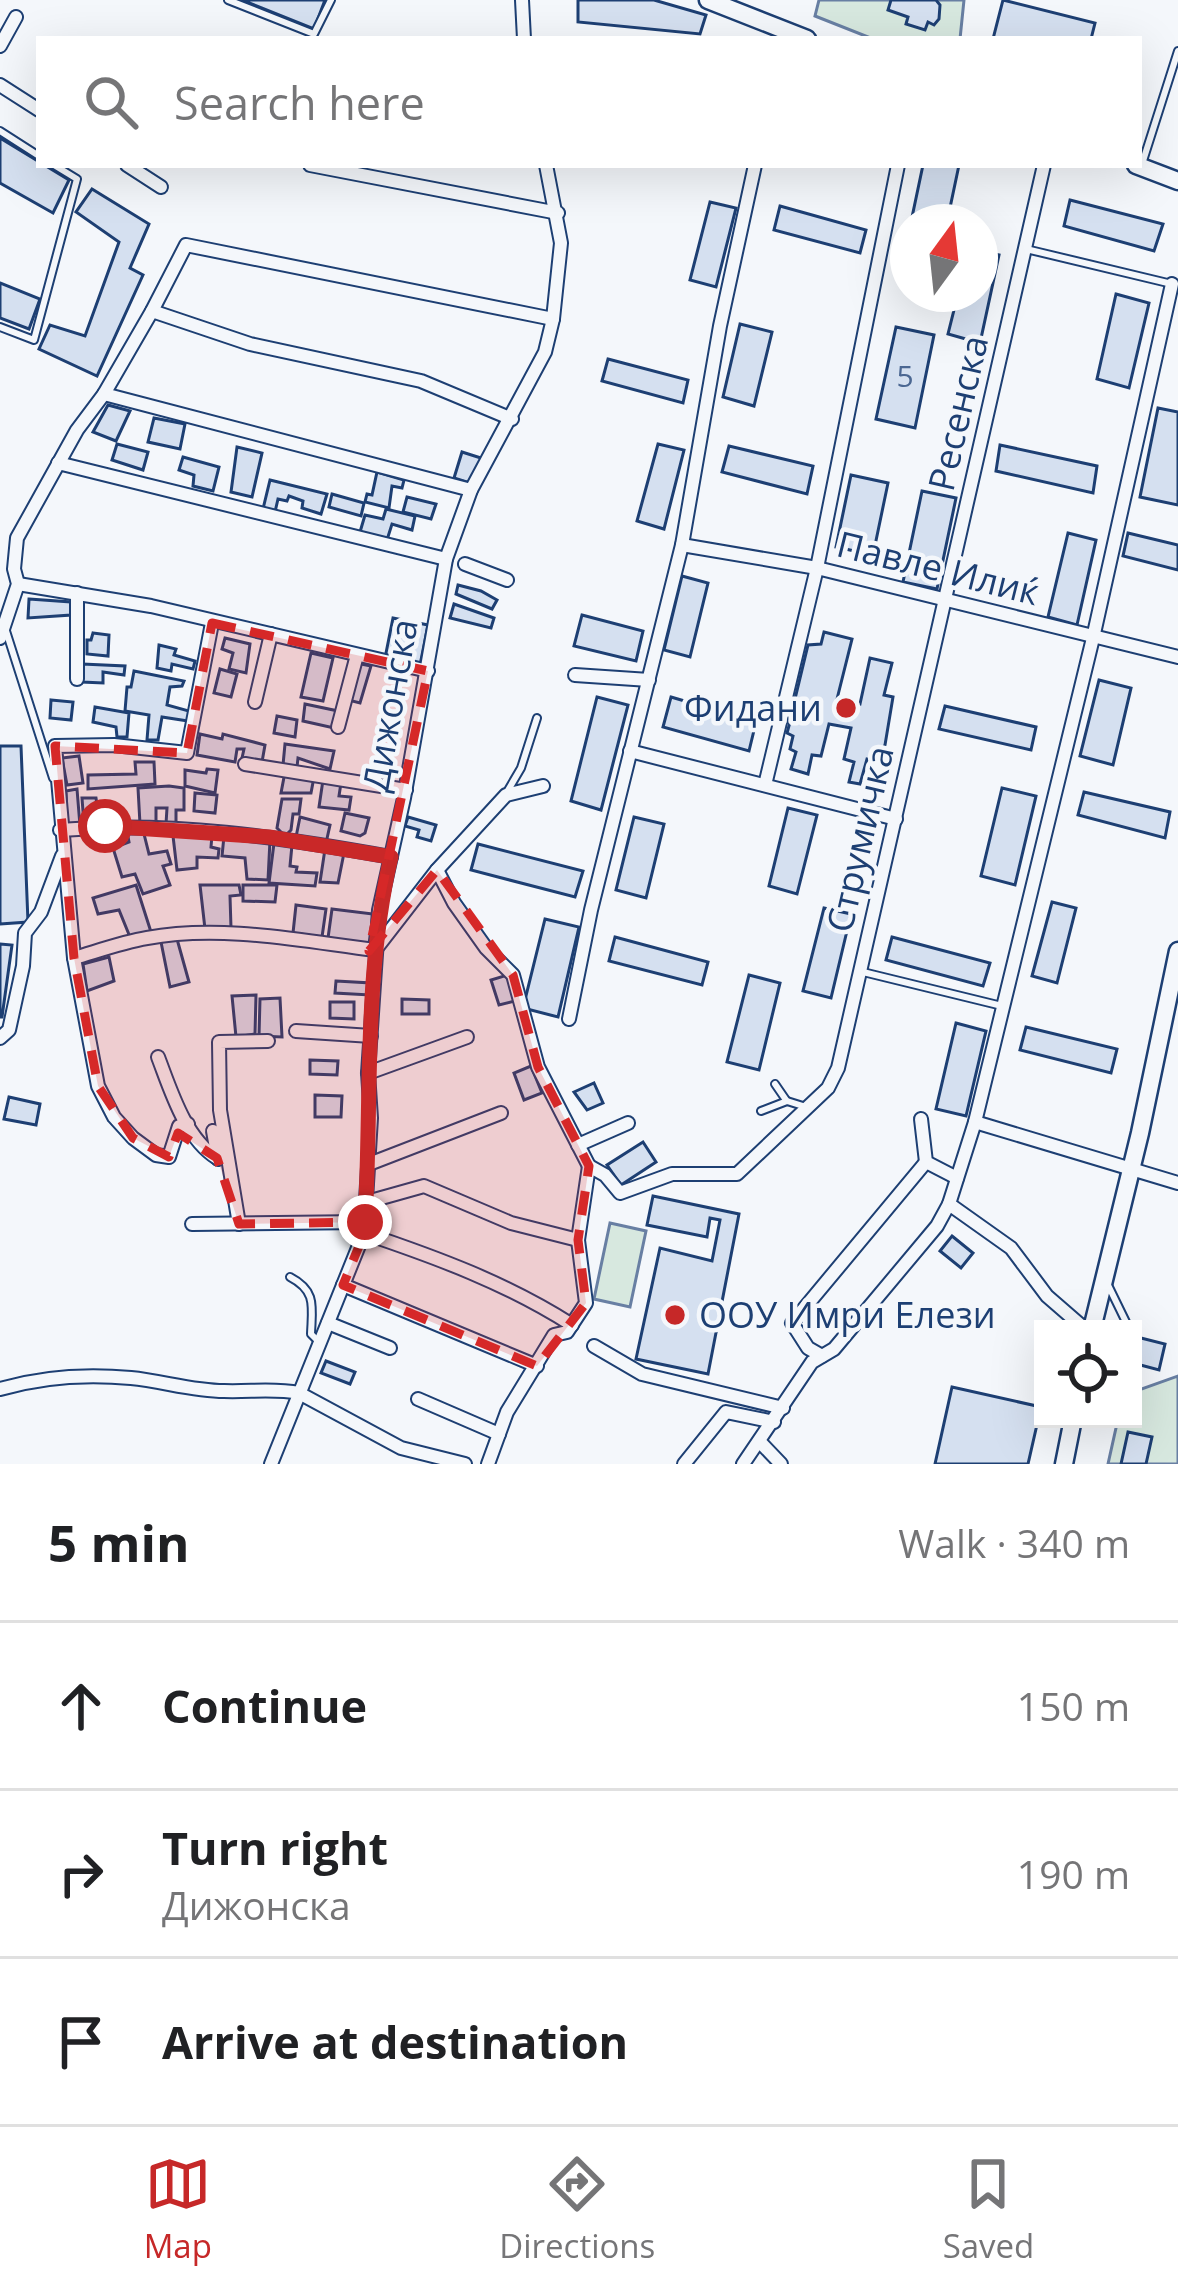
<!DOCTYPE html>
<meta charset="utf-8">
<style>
:root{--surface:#fff;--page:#f2f2f2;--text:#202124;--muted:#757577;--line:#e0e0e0;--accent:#c62828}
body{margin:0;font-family:"Open Sans",sans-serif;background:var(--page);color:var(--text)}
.controls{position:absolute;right:36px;bottom:36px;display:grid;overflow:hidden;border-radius:0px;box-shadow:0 12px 48px #0002}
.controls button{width:108px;height:108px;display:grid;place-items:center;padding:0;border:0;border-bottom:3px solid var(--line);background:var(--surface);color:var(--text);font:60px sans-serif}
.compass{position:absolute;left:890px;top:204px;width:108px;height:108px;border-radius:50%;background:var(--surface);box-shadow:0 12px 48px #0002;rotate:15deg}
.stop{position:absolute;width:36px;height:36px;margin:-27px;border:9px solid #c62828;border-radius:50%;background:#fff}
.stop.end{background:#c62828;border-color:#fff;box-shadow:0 3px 12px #0008}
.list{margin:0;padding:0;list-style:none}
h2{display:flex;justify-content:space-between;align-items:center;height:156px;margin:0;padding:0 48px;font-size:51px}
h2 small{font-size:39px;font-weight:400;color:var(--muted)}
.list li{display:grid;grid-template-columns:78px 1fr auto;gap:36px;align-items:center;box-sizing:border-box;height:168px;padding:0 48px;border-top:3px solid var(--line)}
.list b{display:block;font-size:45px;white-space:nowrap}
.list p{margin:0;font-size:39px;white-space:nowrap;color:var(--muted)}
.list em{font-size:39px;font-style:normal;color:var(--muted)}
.icon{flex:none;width:66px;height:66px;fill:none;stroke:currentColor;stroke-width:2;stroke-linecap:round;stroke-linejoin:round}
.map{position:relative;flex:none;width:1178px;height:1464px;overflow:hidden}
.search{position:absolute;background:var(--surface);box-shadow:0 12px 48px #0002;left:36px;right:36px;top:36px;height:132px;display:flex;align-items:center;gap:30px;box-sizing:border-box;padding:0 42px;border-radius:0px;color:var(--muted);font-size:45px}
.sheet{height:660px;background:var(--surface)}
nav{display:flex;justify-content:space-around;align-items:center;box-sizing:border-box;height:168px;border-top:3px solid var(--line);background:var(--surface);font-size:33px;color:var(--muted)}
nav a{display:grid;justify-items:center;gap:6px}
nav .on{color:var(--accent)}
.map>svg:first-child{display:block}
</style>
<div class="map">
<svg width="1178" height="1464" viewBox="0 0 1178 1464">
<rect width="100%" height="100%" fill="#f4f7fb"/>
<g fill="#d7e8df" stroke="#687fa3" stroke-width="3">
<polygon points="819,0 964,0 960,39 873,39 815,16"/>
<polygon points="610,1223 646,1231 630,1307 594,1299"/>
<polygon points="1178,1376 1178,1464 1108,1464 1118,1419 1133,1419 1133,1392"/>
</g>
<g fill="#d5e0f0" stroke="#1d3f73" stroke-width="3">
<polygon points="242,0 325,0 314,29"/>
<polygon points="578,0 654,0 706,15 700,34 578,22"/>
<polygon points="891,0 936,0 940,5 939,19 934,25 928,22 925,30 906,24 908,17 888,10"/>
<polygon points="1003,0 1095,23 1091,39 993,39"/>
<polygon points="0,138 69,180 53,213 0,183"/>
<polygon points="923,165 959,165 947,222 911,222"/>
<polygon points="92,189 149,224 130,268 143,275 97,376 39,349 50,325 85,336 119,242 76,212"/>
<polygon points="1070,200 1163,224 1154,251 1064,226"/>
<polygon points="710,202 736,208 716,287 690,280"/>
<polygon points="780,206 866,230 860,253 774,230"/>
<polygon points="980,251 999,255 980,343 948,334 958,294 980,294"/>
<polygon points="0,283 40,299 29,329 0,318"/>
<polygon points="1116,294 1149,303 1129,388 1097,379"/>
<polygon points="740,324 772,332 754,406 723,397"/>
<polygon points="896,327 934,335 915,428 876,419"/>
<polygon points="608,359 688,380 683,403 602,381"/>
<polygon points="108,405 130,411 116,441 93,432"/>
<polygon points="1158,408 1178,412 1178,505 1140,497"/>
<polygon points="154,418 185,424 180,449 148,442"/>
<polygon points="117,444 148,452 143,470 112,460"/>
<polygon points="658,444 684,450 664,529 637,521"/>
<polygon points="1000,445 1097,466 1093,493 996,471"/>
<polygon points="729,446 813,466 807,494 722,472"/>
<polygon points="237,447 262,453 252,497 231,492"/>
<polygon points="462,452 481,458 473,484 454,478"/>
<polygon points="183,457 219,467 213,491 193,486 194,475 179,470"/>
<polygon points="377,472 404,480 402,488 392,486 389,508 365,502 367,494 372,495"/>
<polygon points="851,475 888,483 873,555 836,547"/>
<polygon points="270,480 327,494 321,514 302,508 303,501 289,496 287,501 278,499 275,512 263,509"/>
<polygon points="922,491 956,498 937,589 903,582"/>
<polygon points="332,494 364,503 361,516 329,507"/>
<polygon points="407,497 436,504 431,519 403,512"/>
<polygon points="386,509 415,516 412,530 392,524 387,540 360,532 365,515 383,519"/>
<polygon points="1068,533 1096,540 1077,625 1048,617"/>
<polygon points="1128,533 1178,545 1178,570 1123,556"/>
<polygon points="682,576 708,583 690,657 664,650"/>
<polygon points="458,585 481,591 497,600 492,609 456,594"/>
<polygon points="29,599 71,602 71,615 28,618"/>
<polygon points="454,604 494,618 491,628 450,618"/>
<polygon points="582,615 643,631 636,661 574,646"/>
<polygon points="393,618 428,625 420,665 385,658"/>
<polygon points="824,632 852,639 837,699 860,704 870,658 892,663 884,695 893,697 885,745 880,762 867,759 860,784 849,782 854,762 844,759 851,728 829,724 821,756 812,755 808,774 791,769 796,752 790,749 793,736 787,733 793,711 801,711 803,701 795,699 808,645 821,644"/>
<polygon points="93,633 109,635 108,656 87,654 87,640 91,640"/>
<polygon points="225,638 250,644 246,673 229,669 233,653 222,649"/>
<polygon points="159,645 176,649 174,655 195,661 193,669 172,664 171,671 157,668"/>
<polygon points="311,653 333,658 323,701 301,697"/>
<polygon points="356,663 371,666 360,703 348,700"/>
<polygon points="82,664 125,666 124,675 103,672 103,683 82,682"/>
<polygon points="220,669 237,674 231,697 214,693"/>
<polygon points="134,671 184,681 182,686 170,687 167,705 189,711 188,721 162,717 158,740 147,740 149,715 125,711 127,687 131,687"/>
<polygon points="1099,680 1131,688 1113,765 1080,756"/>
<polygon points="597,697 628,705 601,810 571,801"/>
<polygon points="671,697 756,722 749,751 663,727"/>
<polygon points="51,700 73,702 71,720 50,718"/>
<polygon points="305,704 338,711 334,728 303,721"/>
<polygon points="945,706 1036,727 1031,750 939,729"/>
<polygon points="95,707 129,713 127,737 117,737 116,727 93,722"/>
<polygon points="277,716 297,720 295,737 274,733"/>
<polygon points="200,734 222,739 223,734 265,745 262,762 242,758 244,749 237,749 235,762 197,755"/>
<polygon points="285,744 334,751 330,769 298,758 297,767 283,765"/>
<polygon points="0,746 21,746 28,922 0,924"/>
<polygon points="79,756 83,783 67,785 62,758"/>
<polygon points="135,762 154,762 155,784 88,789 88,775 136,774"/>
<polygon points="207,769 218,770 215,793 185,786 185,770 206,773"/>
<polygon points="285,772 314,777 311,793 281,793"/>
<polygon points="323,780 341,783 339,796 351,797 349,810 319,807"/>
<polygon points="169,786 184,788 184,810 176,810 176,824 166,824 167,808 156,808 156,822 140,824 138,788"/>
<polygon points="1002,788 1036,796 1015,885 981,876"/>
<polygon points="77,789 80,826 67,826 66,791"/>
<polygon points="1084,792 1170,812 1165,838 1078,815"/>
<polygon points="195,793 217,795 215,813 194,811"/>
<polygon points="82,798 96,798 97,805 111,804 113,824 84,825"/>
<polygon points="282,799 301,799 299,814 293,814 291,830 285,836 277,828"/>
<polygon points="788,808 817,815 797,894 769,886"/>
<polygon points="345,813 369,818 365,833 360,836 341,831"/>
<polygon points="300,817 330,825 326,843 296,837"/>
<polygon points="408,817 436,825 431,841 417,837 419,830 405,826"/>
<polygon points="634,817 664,824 646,898 616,890"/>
<polygon points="143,830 149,854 167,851 171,864 163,866 170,885 143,894 135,874 122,877 113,848 129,842 127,831"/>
<polygon points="212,835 211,847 219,849 218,858 197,857 197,868 177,870 173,836"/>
<polygon points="224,836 270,840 268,880 247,879 245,858 222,856"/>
<polygon points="274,843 292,845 290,866 297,867 296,872 317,873 315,886 269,883"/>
<polygon points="478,844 583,871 575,897 471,870"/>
<polygon points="325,849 344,853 338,883 320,882"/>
<polygon points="136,885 151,932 130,937 119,910 98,914 93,898"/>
<polygon points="200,885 239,885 241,895 230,896 231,928 205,929"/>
<polygon points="243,885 277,885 275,902 243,901"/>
<polygon points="1052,902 1076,908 1057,983 1032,976"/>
<polygon points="296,905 326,909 322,937 293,933"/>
<polygon points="824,908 851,914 831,998 803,991"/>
<polygon points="332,909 373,914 369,944 328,938"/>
<polygon points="545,919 579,927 558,1017 523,1008"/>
<polygon points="615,937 708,962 702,985 609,961"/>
<polygon points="892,937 990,963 983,986 886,960"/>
<polygon points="177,939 189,982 170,987 161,942"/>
<polygon points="0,944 12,945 2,1017 0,1017"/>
<polygon points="109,957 114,981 87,991 83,964"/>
<polygon points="511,974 519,1000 499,1005 491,980"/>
<polygon points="749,975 780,983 759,1070 727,1062"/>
<polygon points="336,981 371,983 370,995 335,993"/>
<polygon points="256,995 255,1034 236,1037 232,996"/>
<polygon points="280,998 282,1037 259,1036 260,999"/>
<polygon points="402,999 429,1000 429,1014 402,1014"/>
<polygon points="330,1002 354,1002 354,1019 330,1018"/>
<polygon points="956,1023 986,1031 966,1116 936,1109"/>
<polygon points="1026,1027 1117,1049 1111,1073 1020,1050"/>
<polygon points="310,1060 338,1061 337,1075 310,1074"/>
<polygon points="531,1066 542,1093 524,1100 514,1073"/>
<polygon points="594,1083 603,1103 587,1110 574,1092"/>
<polygon points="315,1095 342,1096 341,1117 315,1117"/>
<polygon points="9,1097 40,1104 36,1125 4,1119"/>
<polygon points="643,1142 656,1162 621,1185 607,1165"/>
<polygon points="653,1196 739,1214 708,1374 636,1359 660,1248 712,1261 720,1220 710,1218 707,1237 647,1225"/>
<polygon points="952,1236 973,1253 961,1268 940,1251"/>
<polygon points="1133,1336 1165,1344 1159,1370 1133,1363"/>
<polygon points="326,1361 355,1372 350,1384 321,1373"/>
<polygon points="952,1387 1041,1407 1028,1464 935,1464"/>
<polygon points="1128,1432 1152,1437 1146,1464 1121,1464"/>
</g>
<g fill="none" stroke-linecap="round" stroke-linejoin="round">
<defs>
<g id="lane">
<polyline points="228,0 314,34 331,0"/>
<polyline points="0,131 39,156"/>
<polyline points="1142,164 1178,51"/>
<polyline points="1026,249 1172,284"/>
<polyline points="0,327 34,340 77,179 54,165"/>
<polyline points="6,631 53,778"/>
<polyline points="507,792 521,768 537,718"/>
<polyline points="863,972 1002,1006"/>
<polyline points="775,1084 786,1100"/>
<polyline points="761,1111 787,1101 803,1106"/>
<path d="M 290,1277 C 317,1291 312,1307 311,1334 L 320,1343"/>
<polyline points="1107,1283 1126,1322 1125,1329"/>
</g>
<g id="street">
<polyline points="522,0 524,39"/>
<polyline points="0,46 16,17"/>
<polyline points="0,85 39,110"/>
<polyline points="127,165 161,187"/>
<polyline points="310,165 558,213"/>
<polyline points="1172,284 1093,638 975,1122 1178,1183"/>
<polyline points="152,311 250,344 421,381 512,419"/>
<polyline points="104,394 471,490"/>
<polyline points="58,463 446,559"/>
<polyline points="682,545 817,568 1178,657"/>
<polyline points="465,564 507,580"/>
<polyline points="18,584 151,606 428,671"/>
<polyline points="77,593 77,679"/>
<polyline points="0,638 18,584 14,569 17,538 77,430 104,394 152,311 186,245 553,319"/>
<polyline points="575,675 649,680"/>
<polyline points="255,702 271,634"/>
<polyline points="338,727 357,655"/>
<polyline points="630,751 896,819"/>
<polyline points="245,764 406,790"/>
<polyline points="765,785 817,568 898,165"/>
<path d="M 60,830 C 171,821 281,837 391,857"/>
<polyline points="437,870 454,903 486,948 513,975 538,1067 589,1166"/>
<path d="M 74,958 C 98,951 123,942 147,938 C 221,924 302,941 375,950 L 437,870 L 506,795 L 543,786"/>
<polyline points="569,1019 591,910 682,545 720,326 755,165"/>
<polyline points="296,1031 371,1036"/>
<polyline points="0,1038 9,1030 23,966 25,933 41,912 62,856"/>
<path d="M 158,1057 C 171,1091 185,1138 217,1158"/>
<polyline points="368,1073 467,1037"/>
<polyline points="921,1119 926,1162 957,1178"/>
<polyline points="188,1124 179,1126 169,1157 156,1155 133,1138 114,1117 98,1086 74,958 55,746 114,745 187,753 212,623"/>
<polyline points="213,1131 218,1159"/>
<polyline points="578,1145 628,1123"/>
<polyline points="369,1164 501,1113"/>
<polyline points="589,1166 605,1175 620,1193 672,1174 737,1174 828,1088 838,1068 1044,165"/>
<polyline points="367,1202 424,1186 511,1223 578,1240"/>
<polyline points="949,1204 1011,1248 1047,1296 1085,1329"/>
<polyline points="192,1224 365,1222"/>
<polyline points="239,1224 220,1110 219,1042 268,1041"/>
<path d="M 364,1233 C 438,1258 506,1283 572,1325"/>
<polyline points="343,1285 537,1366"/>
<polyline points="328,1323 390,1348"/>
<polyline points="594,1346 642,1374 783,1408"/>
<polyline points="822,1356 808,1348 792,1323 926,1162"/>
<path d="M 0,1389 C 41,1377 88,1374 131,1378 C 162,1381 193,1391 224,1391 C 250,1392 274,1388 299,1393 L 401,1448 L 465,1464"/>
<polyline points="418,1399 499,1434"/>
<polyline points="760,1442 781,1464"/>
<polyline points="271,1464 364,1233 371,1118 368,1073 379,910 404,798 446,559 471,490 545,352 553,319 561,243 546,165"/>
<polyline points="488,1464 507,1412 554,1335 567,1332 586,1303 578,1240 589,1166"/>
<polyline points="684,1464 726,1412 774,1422"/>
<polyline points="743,1464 812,1362 834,1349 937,1226 949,1204 975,1122"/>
</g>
<g id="secondary">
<polyline points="708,0 807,39"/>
<polyline points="1136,165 1178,181"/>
<polyline points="1092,1329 1140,1133 1178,951"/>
<polyline points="1064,1464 1073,1419"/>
</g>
</defs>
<use href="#lane" stroke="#1d3f73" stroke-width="10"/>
<use href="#street" stroke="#1d3f73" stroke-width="16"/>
<use href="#secondary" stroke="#1d3f73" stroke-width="21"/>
<use href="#lane" stroke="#f4f7fb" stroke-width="6"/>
<use href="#street" stroke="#f4f7fb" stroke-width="12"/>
<use href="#secondary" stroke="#f4f7fb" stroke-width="16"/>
</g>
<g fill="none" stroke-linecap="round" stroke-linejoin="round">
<path stroke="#c62828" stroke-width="15" d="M 105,826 L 269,837 L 391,857 C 363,977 372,1100 365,1222"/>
</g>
<path fill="#d62828" fill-opacity="0.2" stroke="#d62828" stroke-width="9" stroke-dasharray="24 15" stroke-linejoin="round" d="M 212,623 L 428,671 L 369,951 L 437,870 L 513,975 L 538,1067 L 589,1166 L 578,1240 L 586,1303 L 537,1366 L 343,1285 L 369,1222 L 239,1224 L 217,1158 L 178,1133 L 169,1157 L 133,1138 L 98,1086 L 74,958 L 55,746 L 187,753 Z"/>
<g fill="#c62828" stroke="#f4f7fb" stroke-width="4.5">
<circle cx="846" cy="708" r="12"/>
<circle cx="675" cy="1315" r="12"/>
</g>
<g text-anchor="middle" stroke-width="9" stroke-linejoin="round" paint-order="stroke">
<g font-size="30" fill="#4b6792">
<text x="905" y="387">5</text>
</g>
<g font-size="36" fill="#1d3f73" stroke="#f4f7fb">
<text transform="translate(958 413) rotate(-77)" y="13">Ресенска</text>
<text transform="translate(938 568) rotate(14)" y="13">Павле Илиќ</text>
<text transform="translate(390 705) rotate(-80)" y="13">Дижонска</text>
<text transform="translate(860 839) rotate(-77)" y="13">Струмичка</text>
</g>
<g font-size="36" fill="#1d3f73" stroke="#f4f7fb" text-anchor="end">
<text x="822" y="721">Фидани</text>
<text x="699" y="1328" text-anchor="start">ООУ Имри Елези</text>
</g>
</g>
</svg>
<div class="controls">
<button><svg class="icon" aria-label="locate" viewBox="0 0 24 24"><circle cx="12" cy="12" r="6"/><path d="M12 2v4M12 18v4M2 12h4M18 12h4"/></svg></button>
</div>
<svg class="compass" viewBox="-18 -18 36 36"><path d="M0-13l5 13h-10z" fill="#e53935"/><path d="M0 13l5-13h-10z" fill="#757577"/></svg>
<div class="stop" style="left:105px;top:826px"></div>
<div class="stop end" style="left:365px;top:1222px"></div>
<div class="search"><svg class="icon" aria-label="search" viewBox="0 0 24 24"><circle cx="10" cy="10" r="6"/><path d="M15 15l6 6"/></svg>Search here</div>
</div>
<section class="sheet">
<h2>5 min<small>Walk · 340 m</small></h2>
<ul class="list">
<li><svg class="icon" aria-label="ahead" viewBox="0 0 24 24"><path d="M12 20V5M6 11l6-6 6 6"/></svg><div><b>Continue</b></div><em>150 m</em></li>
<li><svg class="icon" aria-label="right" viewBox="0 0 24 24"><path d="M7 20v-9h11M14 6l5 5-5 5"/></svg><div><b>Turn right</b><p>Дижонска</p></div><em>190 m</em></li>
<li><svg class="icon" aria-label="arrive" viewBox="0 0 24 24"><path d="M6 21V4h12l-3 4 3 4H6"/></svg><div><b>Arrive at destination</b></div></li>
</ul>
</section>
<nav>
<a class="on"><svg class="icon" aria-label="map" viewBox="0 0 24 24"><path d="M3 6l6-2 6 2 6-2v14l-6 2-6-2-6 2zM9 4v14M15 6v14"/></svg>Map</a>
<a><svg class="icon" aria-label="directions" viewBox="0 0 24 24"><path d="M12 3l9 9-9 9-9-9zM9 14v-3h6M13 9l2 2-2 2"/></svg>Directions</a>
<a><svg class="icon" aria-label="saved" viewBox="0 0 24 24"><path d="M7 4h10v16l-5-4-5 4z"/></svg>Saved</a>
</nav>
